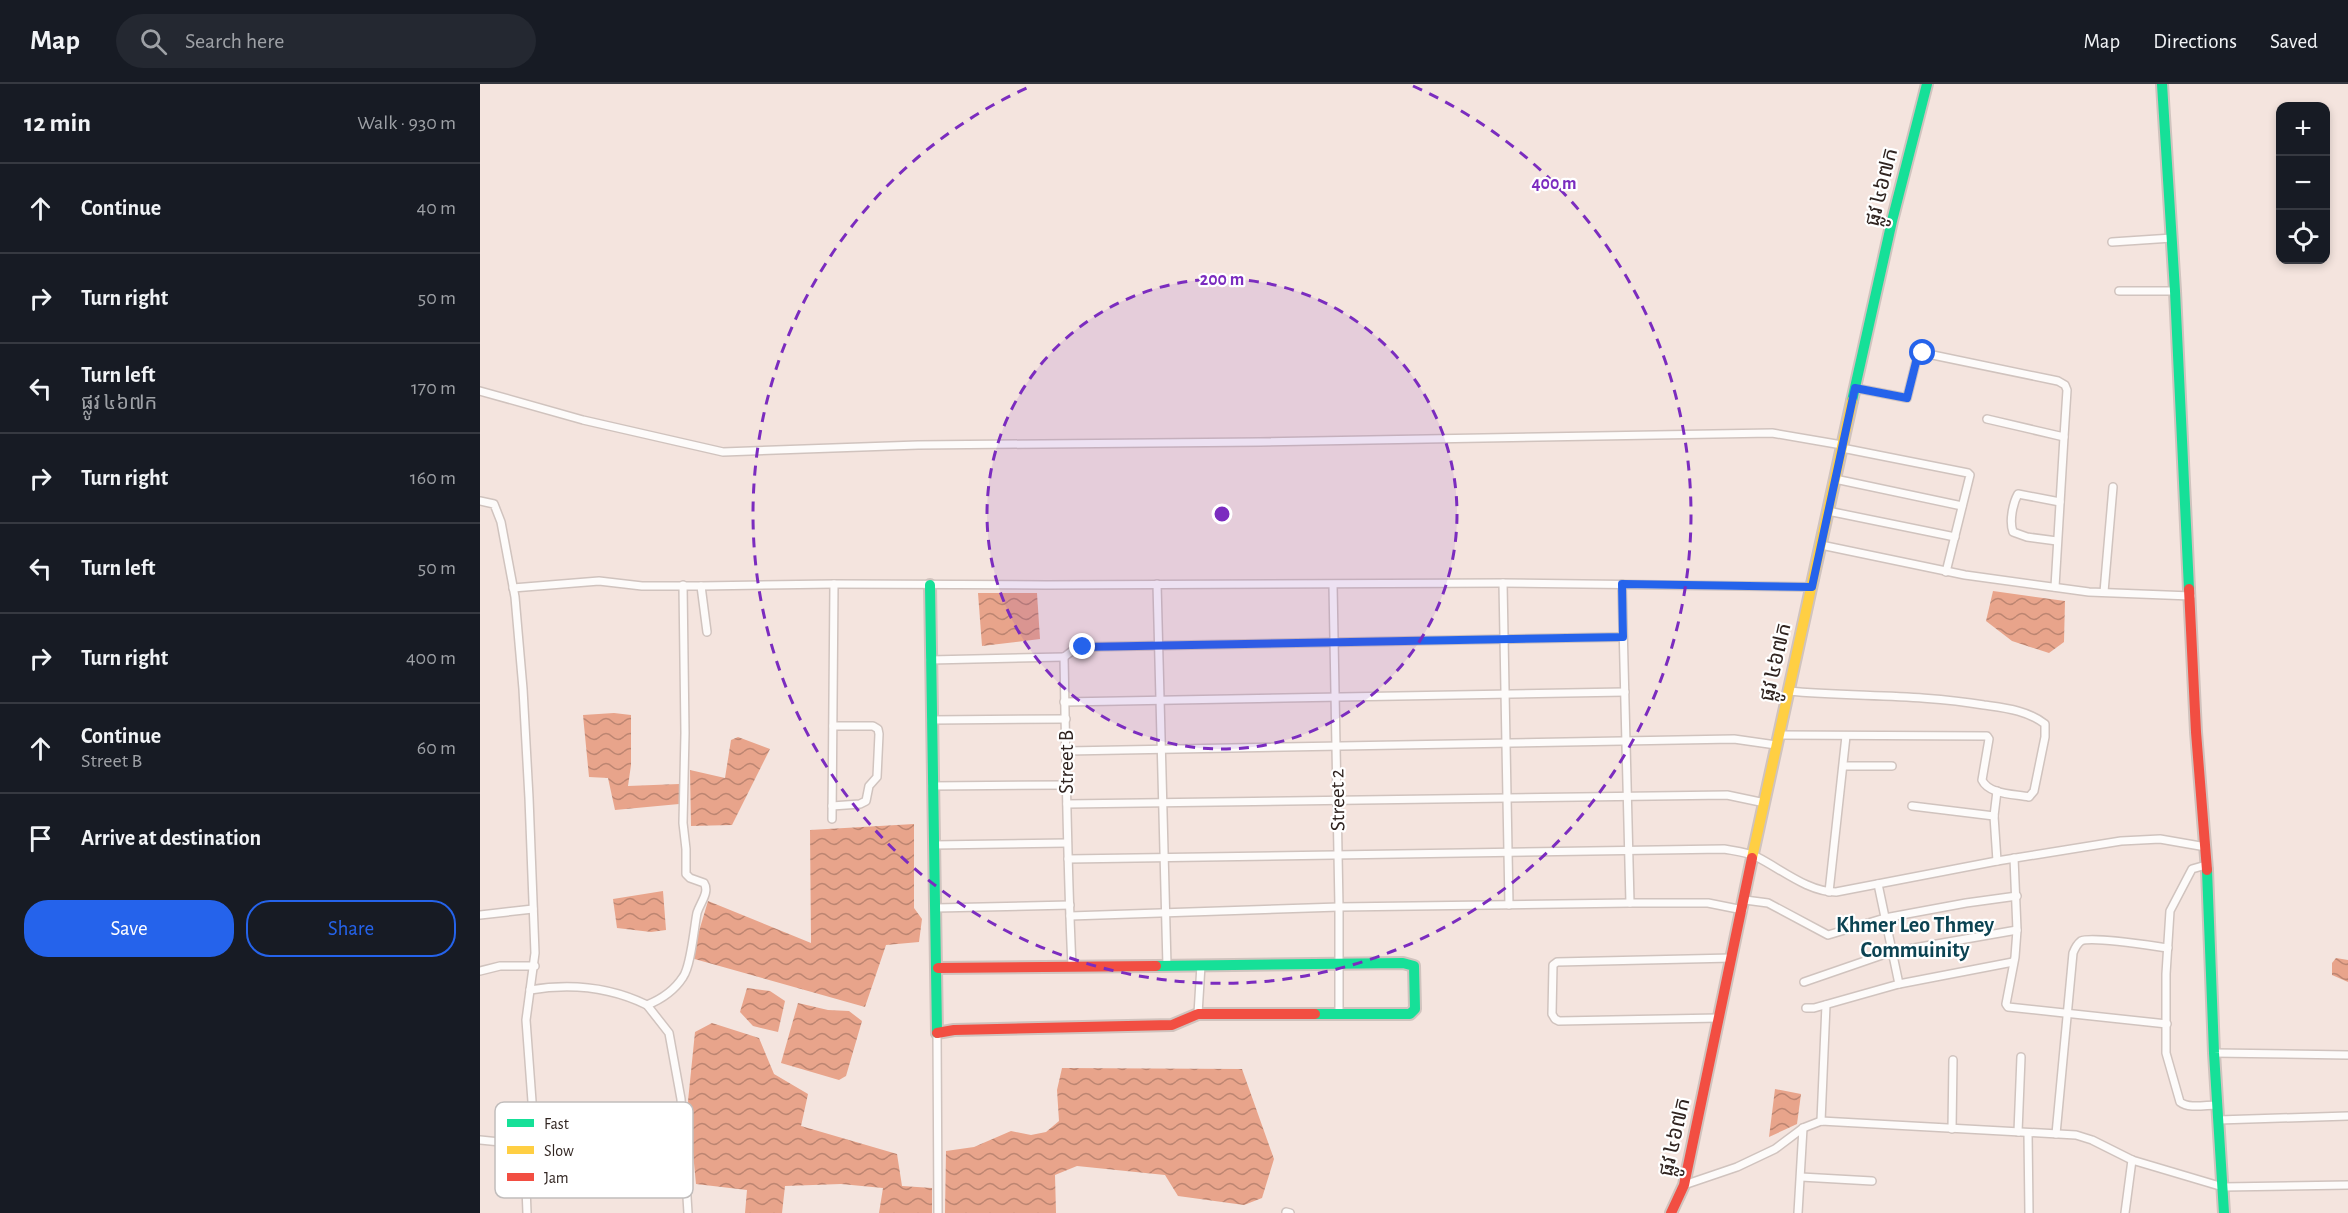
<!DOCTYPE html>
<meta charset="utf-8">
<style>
:root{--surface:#171b24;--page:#242831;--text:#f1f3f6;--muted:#9ea1a6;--line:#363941;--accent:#2563eb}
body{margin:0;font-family:"Alegreya Sans","Noto Sans Khmer",sans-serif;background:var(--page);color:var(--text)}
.controls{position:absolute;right:18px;top:18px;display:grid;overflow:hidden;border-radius:12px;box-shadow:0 3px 9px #0003}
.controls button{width:54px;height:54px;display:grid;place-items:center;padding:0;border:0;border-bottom:2px solid var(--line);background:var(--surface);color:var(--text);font:30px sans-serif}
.stop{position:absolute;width:18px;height:18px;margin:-14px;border:4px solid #2563eb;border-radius:50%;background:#fff}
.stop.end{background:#2563eb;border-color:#fff;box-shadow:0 2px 6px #0008}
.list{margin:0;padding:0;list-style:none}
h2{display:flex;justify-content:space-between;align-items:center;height:78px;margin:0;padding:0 24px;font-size:26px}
h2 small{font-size:20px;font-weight:400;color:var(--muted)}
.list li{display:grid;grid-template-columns:39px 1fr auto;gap:18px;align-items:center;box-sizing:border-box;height:90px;padding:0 24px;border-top:2px solid var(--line)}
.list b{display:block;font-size:22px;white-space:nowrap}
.list p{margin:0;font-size:20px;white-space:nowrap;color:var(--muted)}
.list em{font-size:20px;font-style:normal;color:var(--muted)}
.actions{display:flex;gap:12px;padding:18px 24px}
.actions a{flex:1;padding:14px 0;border:2px solid var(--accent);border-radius:24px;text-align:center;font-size:21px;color:var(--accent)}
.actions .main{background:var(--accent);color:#fff}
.icon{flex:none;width:33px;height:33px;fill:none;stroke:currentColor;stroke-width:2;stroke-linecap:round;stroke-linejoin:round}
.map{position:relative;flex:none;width:1868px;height:1129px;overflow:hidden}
header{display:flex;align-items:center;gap:36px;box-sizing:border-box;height:84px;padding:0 30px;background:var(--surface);border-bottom:2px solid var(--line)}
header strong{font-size:28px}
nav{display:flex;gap:33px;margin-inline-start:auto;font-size:21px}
.search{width:420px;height:54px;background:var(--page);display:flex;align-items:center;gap:15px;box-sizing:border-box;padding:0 21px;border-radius:33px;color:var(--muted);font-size:22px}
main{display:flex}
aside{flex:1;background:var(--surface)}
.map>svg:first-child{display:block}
</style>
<header>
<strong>Map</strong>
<div class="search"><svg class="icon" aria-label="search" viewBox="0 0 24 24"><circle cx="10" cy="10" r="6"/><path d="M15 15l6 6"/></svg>Search here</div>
<nav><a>Map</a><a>Directions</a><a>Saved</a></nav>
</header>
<main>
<aside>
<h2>12 min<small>Walk · 930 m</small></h2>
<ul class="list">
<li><svg class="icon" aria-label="ahead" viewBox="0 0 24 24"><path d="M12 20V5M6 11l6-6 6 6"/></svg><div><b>Continue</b></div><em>40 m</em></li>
<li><svg class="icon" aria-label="right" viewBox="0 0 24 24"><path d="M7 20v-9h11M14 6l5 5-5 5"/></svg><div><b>Turn right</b></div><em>50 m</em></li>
<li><svg class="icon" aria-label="left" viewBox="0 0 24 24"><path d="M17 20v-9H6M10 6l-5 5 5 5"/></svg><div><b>Turn left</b><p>ផ្លូវ ៤៦៧ក</p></div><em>170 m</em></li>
<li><svg class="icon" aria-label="right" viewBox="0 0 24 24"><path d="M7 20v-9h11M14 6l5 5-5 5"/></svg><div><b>Turn right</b></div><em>160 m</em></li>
<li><svg class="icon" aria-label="left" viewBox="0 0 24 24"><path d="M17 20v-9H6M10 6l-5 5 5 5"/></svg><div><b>Turn left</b></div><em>50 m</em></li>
<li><svg class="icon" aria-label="right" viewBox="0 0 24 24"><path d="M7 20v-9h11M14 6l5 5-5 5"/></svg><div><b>Turn right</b></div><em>400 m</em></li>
<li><svg class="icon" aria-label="ahead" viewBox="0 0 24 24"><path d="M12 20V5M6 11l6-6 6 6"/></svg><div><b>Continue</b><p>Street B</p></div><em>60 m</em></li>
<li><svg class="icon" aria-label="arrive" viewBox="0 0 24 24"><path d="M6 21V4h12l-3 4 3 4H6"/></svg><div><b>Arrive at destination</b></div></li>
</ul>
<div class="actions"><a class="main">Save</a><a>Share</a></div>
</aside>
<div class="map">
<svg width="1868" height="1129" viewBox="0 0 1868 1129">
<defs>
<pattern id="water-waves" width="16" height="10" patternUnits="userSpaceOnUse" patternTransform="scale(1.5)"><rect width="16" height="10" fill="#e8a48b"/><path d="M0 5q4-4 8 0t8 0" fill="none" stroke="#bc8571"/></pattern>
</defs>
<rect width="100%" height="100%" fill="#f4e4de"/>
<g fill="url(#water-waves)">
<polygon points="1513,507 1585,517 1584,558 1569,569 1532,557 1506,537"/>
<polygon points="498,509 557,509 560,555 502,562"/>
<polygon points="134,629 151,631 151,681 148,702 199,700 199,720 135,726 128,694 109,693 103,631"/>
<polygon points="258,653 290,665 252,741 211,742 210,686 245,694 251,656"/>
<polygon points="434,740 434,824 442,835 439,858 406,861 385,923 211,874 228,817 331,859 330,746"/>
<polygon points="183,807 186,846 171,848 137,844 133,815"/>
<polygon points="1856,874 1868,876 1868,898 1852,891 1852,879"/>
<polygon points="267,904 290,907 305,917 298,948 273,942 260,928"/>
<polygon points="318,919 348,926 369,927 382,937 366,992 359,996 301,979"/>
<polygon points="232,939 279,954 294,990 328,1010 321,1042 417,1070 422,1102 452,1104 452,1129 399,1129 403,1104 361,1100 305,1102 302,1129 265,1129 267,1106 216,1100 208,1017 215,948"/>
<polygon points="582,984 762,985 794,1075 782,1114 764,1121 698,1112 685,1091 597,1082 575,1091 576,1129 465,1129 466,1067 494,1063 531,1047 551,1051 566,1048 579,1037 577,1006"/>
<polygon points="1295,1005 1321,1010 1317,1040 1289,1053"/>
</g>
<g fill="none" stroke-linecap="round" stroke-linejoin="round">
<defs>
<g id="street">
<polyline points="1632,158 1692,154"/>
<polyline points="1639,207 1695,207"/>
<polyline points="1375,304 1427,314 1437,274 1443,269 1578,297 1585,301 1587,306 1584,353 1507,335"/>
<polyline points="0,307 103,336 243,368 438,361 780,358 1292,349 1362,361"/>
<polyline points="1362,364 1488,389 1490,391 1466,488"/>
<polyline points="1355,395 1482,422"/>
<polyline points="0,417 14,420 21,438 35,513 43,605 49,714 55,869 46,936 53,1031 46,1103 47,1129"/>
<polyline points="1348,427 1475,453"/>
<path d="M 1577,457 L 1547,453 L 1533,448 C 1529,437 1533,419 1538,410 L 1580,418"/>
<polyline points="1341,461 1485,491 1609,508 1711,512"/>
<polyline points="1023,499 1029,821"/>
<polyline points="677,500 687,882"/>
<polyline points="1142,500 1150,819"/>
<polyline points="853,501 859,823 859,930"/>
<polyline points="221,502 227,548"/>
<polyline points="1575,503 1584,353"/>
<polyline points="33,504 119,497 162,502 221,502 354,500 566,501 1023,499 1332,503"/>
<polyline points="1624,508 1633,403"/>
<polyline points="584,573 592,567 603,563 1143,553"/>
<path d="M 584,573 C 586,676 587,779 592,882"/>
<polyline points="450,576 584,573"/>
<polyline points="584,618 1145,608"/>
<polyline points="451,636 586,635"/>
<path d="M 1298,651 L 1507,652 L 1509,655 L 1502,696 C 1509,711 1535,710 1549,713 L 1554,707 L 1565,653 L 1565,640 C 1547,626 1525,624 1504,621 C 1439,610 1374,613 1308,607"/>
<polyline points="587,667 1254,655 1296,661"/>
<polyline points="1364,682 1412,682"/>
<polyline points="452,702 585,701"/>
<polyline points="587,720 1247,711 1285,719"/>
<polyline points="352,722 380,720 386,717 389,702 397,693 399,650 398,645 393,642 353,642"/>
<polyline points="1432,722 1514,732 1517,777"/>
<polyline points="1514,732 1517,707"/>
<polyline points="352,735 354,500"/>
<polyline points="454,761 587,759"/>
<polyline points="1534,774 1537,846 1535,873 1526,920 1528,923 1687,940"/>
<path d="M 588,775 L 1244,765 C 1255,767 1267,768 1277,773 C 1301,785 1328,808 1356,808 L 1517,777 L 1641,757 L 1680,755 L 1726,763"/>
<path d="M 1726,781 L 1712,785 L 1690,827 L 1686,890 L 1686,969 L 1700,1018 C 1709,1025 1725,1021 1737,1021"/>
<polyline points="1398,800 1419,900"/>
<polyline points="1349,808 1366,652"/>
<polyline points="1265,816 1288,819 1348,851 1405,834 1486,819 1537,812"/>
<polyline points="456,824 590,821"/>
<polyline points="0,831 53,825"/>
<polyline points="590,832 859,823 1150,819 1228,819 1263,826"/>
<polyline points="0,887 20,882 55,882"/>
<polyline points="1324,898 1411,868 1537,846"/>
<path d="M 50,906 C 91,899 130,903 167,921 C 182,915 194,907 203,893 C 211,882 214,844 217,829 C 220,819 230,808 224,799 L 210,794 L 206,790 L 206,765 L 203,739 L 205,649 L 203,501"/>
<polyline points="167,921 189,949 201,1015 208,1129"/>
<polyline points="1326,924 1334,924 1419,900 1533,878"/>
<polyline points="718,930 721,881"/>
<polyline points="1239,934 1079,937 1075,935 1072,930 1073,881 1077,878 1252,874"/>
<polyline points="457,949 458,1129"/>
<polyline points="1734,969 1868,971"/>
<polyline points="1738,1036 1868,1032"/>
<polyline points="1341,1037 1346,921"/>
<polyline points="1472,1045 1473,976"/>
<polyline points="1538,1048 1541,973"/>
<polyline points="1548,1049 1549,1129"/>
<path d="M 1576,1050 L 1593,869 C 1595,864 1597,860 1601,857 C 1612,852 1673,862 1688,864"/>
<polyline points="0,1056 50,1061"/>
<polyline points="1321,1093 1392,1097"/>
<polyline points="1204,1101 1257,1083 1295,1065 1323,1044 1341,1037 1596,1051 1612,1056 1652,1076 1743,1103 1868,1101"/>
<polyline points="806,1128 810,1129"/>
<polyline points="1318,1129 1323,1044"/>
<polyline points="1645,1129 1652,1076"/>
</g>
<g id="fast">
<polyline points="1682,0 1695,207 1709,505"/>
<polyline points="1372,317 1412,137 1447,0"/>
<polyline points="450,501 457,949"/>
<polyline points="1727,786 1734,969 1744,1129"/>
<polyline points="676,882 923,879 934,882 935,925 930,930 835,930"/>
</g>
<polyline id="slow" points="1272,774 1372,317"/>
<g id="jam">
<polyline points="1709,505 1716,648 1727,786"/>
<polyline points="458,884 676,882"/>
<polyline points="457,949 474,946 692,941 718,930 835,930"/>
<polyline points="1191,1129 1204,1101 1272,774"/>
</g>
</defs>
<use href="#street" stroke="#d0c3be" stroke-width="10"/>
<use href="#fast" stroke="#d0c3be" stroke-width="14"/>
<use href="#slow" stroke="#d0c3be" stroke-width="14"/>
<use href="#jam" stroke="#d0c3be" stroke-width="14"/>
<use href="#street" stroke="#fdfbfa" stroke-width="7"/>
<use href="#fast" stroke="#16e098" stroke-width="10"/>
<use href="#slow" stroke="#ffcf43" stroke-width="10"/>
<use href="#jam" stroke="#f24e42" stroke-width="10"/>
</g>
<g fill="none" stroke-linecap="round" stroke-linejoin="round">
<polyline stroke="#2563eb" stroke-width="8" points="603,563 1143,553 1142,500 1332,503 1375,304 1427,314 1437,274 1443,269"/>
</g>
<circle cx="742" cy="430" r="235" fill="#7b2cbf" fill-opacity=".12"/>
<g fill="none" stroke="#7b2cbf" stroke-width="3" stroke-dasharray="10 8">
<circle cx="742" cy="430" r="235"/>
<path d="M933 2A469 469 0 1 1 551 2"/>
</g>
<g text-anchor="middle" stroke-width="4.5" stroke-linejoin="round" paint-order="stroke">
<g font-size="21" fill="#302420" stroke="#fff">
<text transform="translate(1401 103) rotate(-76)" y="7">ផ្លូវ ៤៦៧ក</text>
<text transform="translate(1295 578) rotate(-77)" y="7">ផ្លូវ ៤៦៧ក</text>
<text transform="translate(586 678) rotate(-90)" y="7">Street B</text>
<text transform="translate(857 716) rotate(-91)" y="7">Street 2</text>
<text transform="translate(1194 1053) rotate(-77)" y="7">ផ្លូវ ៤៦៧ក</text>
</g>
<g font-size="22" font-weight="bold" fill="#0c4352" stroke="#fff">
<text x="1435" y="848">Khmer Leo Thmey<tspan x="1435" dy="25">Commuinity</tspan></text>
</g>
</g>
<rect x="15" y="1018" width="198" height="96" rx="9" fill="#fff" stroke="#c1bdbc" stroke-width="1.5"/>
<rect x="27" y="1035" width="27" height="8" fill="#16e098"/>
<rect x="27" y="1062" width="27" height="8" fill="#ffcf43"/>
<rect x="27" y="1089" width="27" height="8" fill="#f24e42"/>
<g font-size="16" fill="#302420">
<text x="64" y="1045">Fast</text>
<text x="64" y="1072">Slow</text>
<text x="64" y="1099">Jam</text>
</g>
<circle cx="742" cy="430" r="9" fill="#7b2cbf" stroke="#fff" stroke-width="3"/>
<g font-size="18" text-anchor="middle" font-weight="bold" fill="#7b2cbf" stroke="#fff" stroke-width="4.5" stroke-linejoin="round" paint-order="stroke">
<text x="1074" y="105">400 m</text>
<text x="742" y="201">200 m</text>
</g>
</svg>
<div class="controls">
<button>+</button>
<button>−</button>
<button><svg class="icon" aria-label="locate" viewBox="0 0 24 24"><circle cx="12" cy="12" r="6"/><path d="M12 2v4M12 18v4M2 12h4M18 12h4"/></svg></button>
</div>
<div class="stop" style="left:1443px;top:269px"></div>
<div class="stop end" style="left:603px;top:563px"></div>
</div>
</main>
